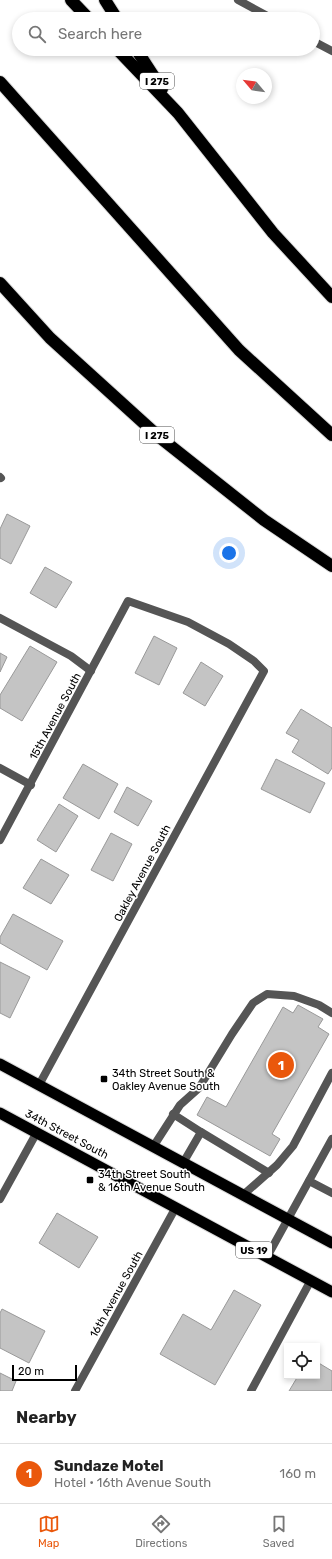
<!DOCTYPE html>
<meta charset="utf-8">
<style>
:root{--surface:#fff;--page:#f2f2f2;--text:#222;--muted:#767676;--line:#e0e0e0;--accent:#ea580c}
body{margin:0;font-family:Rubik,sans-serif;background:var(--page);color:var(--text)}
.controls{position:absolute;right:12px;bottom:12px;display:grid;overflow:hidden;border-radius:0px;box-shadow:0 2px 6px #0003}
.controls button{width:36px;height:36px;display:grid;place-items:center;padding:0;border:0;border-bottom:1px solid var(--line);background:var(--surface);color:var(--text);font:20px sans-serif}
.compass{position:absolute;left:236px;top:68px;width:36px;height:36px;border-radius:50%;background:var(--surface);box-shadow:0 2px 6px #0003;rotate:299deg}
.scale{position:absolute;left:12px;bottom:10px;width:65px;box-sizing:border-box;padding-left:4px;border:2px solid #000;border-top:0;font-size:11px;line-height:14px;white-space:nowrap;color:#000;-webkit-text-stroke:3px #fff;paint-order:stroke}
.you{position:absolute;left:229px;top:553px;width:14px;height:14px;margin:-10px;border:3px solid #fff;border-radius:50%;background:#1a73e8;box-shadow:0 0 0 6px #1a73e833}
.badge{display:grid;place-items:center;width:26px;height:26px;border-radius:50%;background:var(--accent);color:#fff;font-size:13px;font-weight:700}
.pin{position:absolute;translate:-50% -50%;border:2px solid #fff;box-shadow:0 1px 4px #0006}
.list{margin:0;padding:0;list-style:none}
h2{display:flex;justify-content:space-between;align-items:center;height:52px;margin:0;padding:0 16px;font-size:17px}
h2 small{font-size:13px;font-weight:400;color:var(--muted)}
.list li{display:grid;grid-template-columns:26px 1fr auto;gap:12px;align-items:center;box-sizing:border-box;height:60px;padding:0 16px;border-top:1px solid var(--line)}
.list b{display:block;font-size:15px;white-space:nowrap}
.list p{margin:0;font-size:13px;white-space:nowrap;color:var(--muted)}
.list em{font-size:13px;font-style:normal;color:var(--muted)}
.icon{flex:none;width:22px;height:22px;fill:none;stroke:currentColor;stroke-width:2;stroke-linecap:round;stroke-linejoin:round}
.map{position:relative;flex:none;width:332px;height:1391px;overflow:hidden}
.search{position:absolute;background:var(--surface);box-shadow:0 2px 6px #0003;left:12px;right:12px;top:12px;height:44px;display:flex;align-items:center;gap:10px;box-sizing:border-box;padding:0 14px;border-radius:22px;color:var(--muted);font-size:15px}
.sheet{height:112px;background:var(--surface)}
nav{display:flex;justify-content:space-around;align-items:center;box-sizing:border-box;height:56px;border-top:1px solid var(--line);background:var(--surface);font-size:11px;color:var(--muted)}
nav a{display:grid;justify-items:center;gap:2px}
nav .on{color:var(--accent)}
.map>svg:first-child{display:block}
</style>
<div class="map">
<svg width="332" height="1391" viewBox="0 0 332 1391">
<rect width="100%" height="100%" fill="#fff"/>
<g fill="#c4c4c4" stroke="#999">
<polygon points="7,514 30,526 11,564 0,558 0,529"/>
<polygon points="45,567 72,582 56,608 30,593"/>
<polygon points="154,636 177,648 159,685 135,673"/>
<polygon points="30,646 57,662 22,721 0,708 0,695"/>
<polygon points="0,653 7,657 0,672"/>
<polygon points="201,662 223,676 205,706 183,693"/>
<polygon points="301,709 332,728 332,768 328,774 292,752 299,740 286,733"/>
<polygon points="276,759 325,783 310,813 261,789"/>
<polygon points="83,764 118,784 99,819 63,798"/>
<polygon points="127,787 152,801 138,826 114,812"/>
<polygon points="59,804 78,816 56,852 37,840"/>
<polygon points="111,833 132,844 113,881 91,870"/>
<polygon points="41,859 69,875 51,904 23,888"/>
<polygon points="13,914 63,941 47,970 0,943 0,937"/>
<polygon points="0,962 30,977 10,1018 0,1013"/>
<polygon points="298,1005 323,1019 318,1027 329,1034 272,1134 280,1139 270,1156 197,1115 207,1097 226,1107 283,1007 293,1013"/>
<polygon points="57,1213 98,1237 79,1268 39,1243"/>
<polygon points="234,1290 261,1305 215,1385 160,1354 183,1314 211,1330"/>
<polygon points="2,1309 45,1331 29,1363 0,1348 0,1313"/>
<polygon points="317,1362 332,1371 332,1391 289,1391 298,1376 317,1376"/>
<polygon points="0,1373 16,1381 12,1391 0,1391"/>
</g>
<g fill="none" stroke-linecap="round" stroke-linejoin="round">
<defs>
<g id="trunk">
<polyline points="0,1064 332,1243"/>
<polyline points="0,1113 332,1292"/>
</g>
<g id="motorway">
<polyline points="71,0 89,19"/>
<polyline points="105,0 117,19"/>
<polyline points="117,49 178,113 273,233 332,297"/>
<polyline points="136,49 162,89"/>
<polyline points="0,82 239,350 332,435"/>
<polyline points="0,283 50,338 158,436 264,520 332,566"/>
</g>
</defs>
<use href="#trunk" stroke="#dbdbdb" stroke-width="13"/>
<use href="#motorway" stroke="#dbdbdb" stroke-width="14"/>
<g stroke="#555" stroke-width="8">
<polyline points="0,618 71,656 91,671"/>
<polyline points="173,1114 201,1132 183,1163"/>
<polyline points="201,1132 269,1173"/>
<polyline points="153,1147 180,1105 199,1088 232,1034 253,1003 267,994 294,996 319,1005 332,1013"/>
<polyline points="309,1181 332,1193"/>
<polyline points="243,1195 277,1165 293,1146 332,1073"/>
<polyline points="0,1199 37,1132"/>
<polyline points="251,1391 311,1280"/>
</g>
<g stroke="#555" stroke-width="8">
<polyline points="238,0 273,19"/>
<polyline points="313,41 332,51"/>
<polyline points="0,477 1,478"/>
<polyline points="0,768 31,785"/>
<polyline points="0,840 128,601 188,622 229,644 254,661 264,671 39,1085"/>
<polyline points="267,1257 332,1139"/>
<polyline points="75,1391 176,1207"/>
</g>
<use href="#trunk" stroke="#000" stroke-width="11"/>
<use href="#motorway" stroke="#000" stroke-width="12"/>
</g>
<g fill="#000" stroke="#fff" stroke-width="1.5">
<rect x="100" y="1075" width="8" height="8" rx="2"/>
<rect x="86" y="1176" width="8" height="8" rx="2"/>
</g>
<g text-anchor="middle" stroke-width="3" stroke-linejoin="round" paint-order="stroke">
<g fill="#fff" stroke="#4c4c4c" stroke-width="1">
<rect x="140" y="73" width="34" height="16" rx="3"/>
<rect x="140" y="427" width="34" height="16" rx="3"/>
<rect x="236" y="1242" width="36" height="16" rx="3"/>
</g>
<g font-size="10" font-weight="bold" fill="#000">
<text x="157" y="85">I 275</text>
<text x="157" y="439">I 275</text>
<text x="254" y="1254">US 19</text>
</g>
<g font-size="11" fill="#000" stroke="#fff">
<text transform="translate(55 716) rotate(-62)" y="4">15th Avenue South</text>
<text transform="translate(142 873) rotate(-62)" y="4">Oakley Avenue South</text>
<text transform="translate(67 1134) rotate(28)" y="4">34th Street South</text>
<text transform="translate(116 1294) rotate(-61)" y="4">16th Avenue South</text>
</g>
<g font-size="11" fill="#000" stroke="#fff" text-anchor="start">
<text x="112" y="1077">34th Street South &amp;<tspan x="112" dy="13">Oakley Avenue South</tspan></text>
<text x="98" y="1178">34th Street South<tspan x="98" dy="13">&amp; 16th Avenue South</tspan></text>
</g>
</g>
</svg>
<div class="controls">
<button><svg class="icon" aria-label="locate" viewBox="0 0 24 24"><circle cx="12" cy="12" r="6"/><path d="M12 2v4M12 18v4M2 12h4M18 12h4"/></svg></button>
</div>
<svg class="compass" viewBox="-18 -18 36 36"><path d="M0-13l5 13h-10z" fill="#e53935"/><path d="M0 13l5-13h-10z" fill="#767676"/></svg>
<div class="scale">20 m</div>
<div class="you"></div>
<div class="pin badge" style="left:281px;top:1065px">1</div>
<div class="search"><svg class="icon" aria-label="search" viewBox="0 0 24 24"><circle cx="10" cy="10" r="6"/><path d="M15 15l6 6"/></svg>Search here</div>
</div>
<section class="sheet">
<h2>Nearby<small></small></h2>
<ul class="list">
<li><span class="badge">1</span><div><b>Sundaze Motel</b><p>Hotel · 16th Avenue South</p></div><em>160 m</em></li>
</ul>
</section>
<nav>
<a class="on"><svg class="icon" aria-label="map" viewBox="0 0 24 24"><path d="M3 6l6-2 6 2 6-2v14l-6 2-6-2-6 2zM9 4v14M15 6v14"/></svg>Map</a>
<a><svg class="icon" aria-label="directions" viewBox="0 0 24 24"><path d="M12 3l9 9-9 9-9-9zM9 14v-3h6M13 9l2 2-2 2"/></svg>Directions</a>
<a><svg class="icon" aria-label="saved" viewBox="0 0 24 24"><path d="M7 4h10v16l-5-4-5 4z"/></svg>Saved</a>
</nav>
